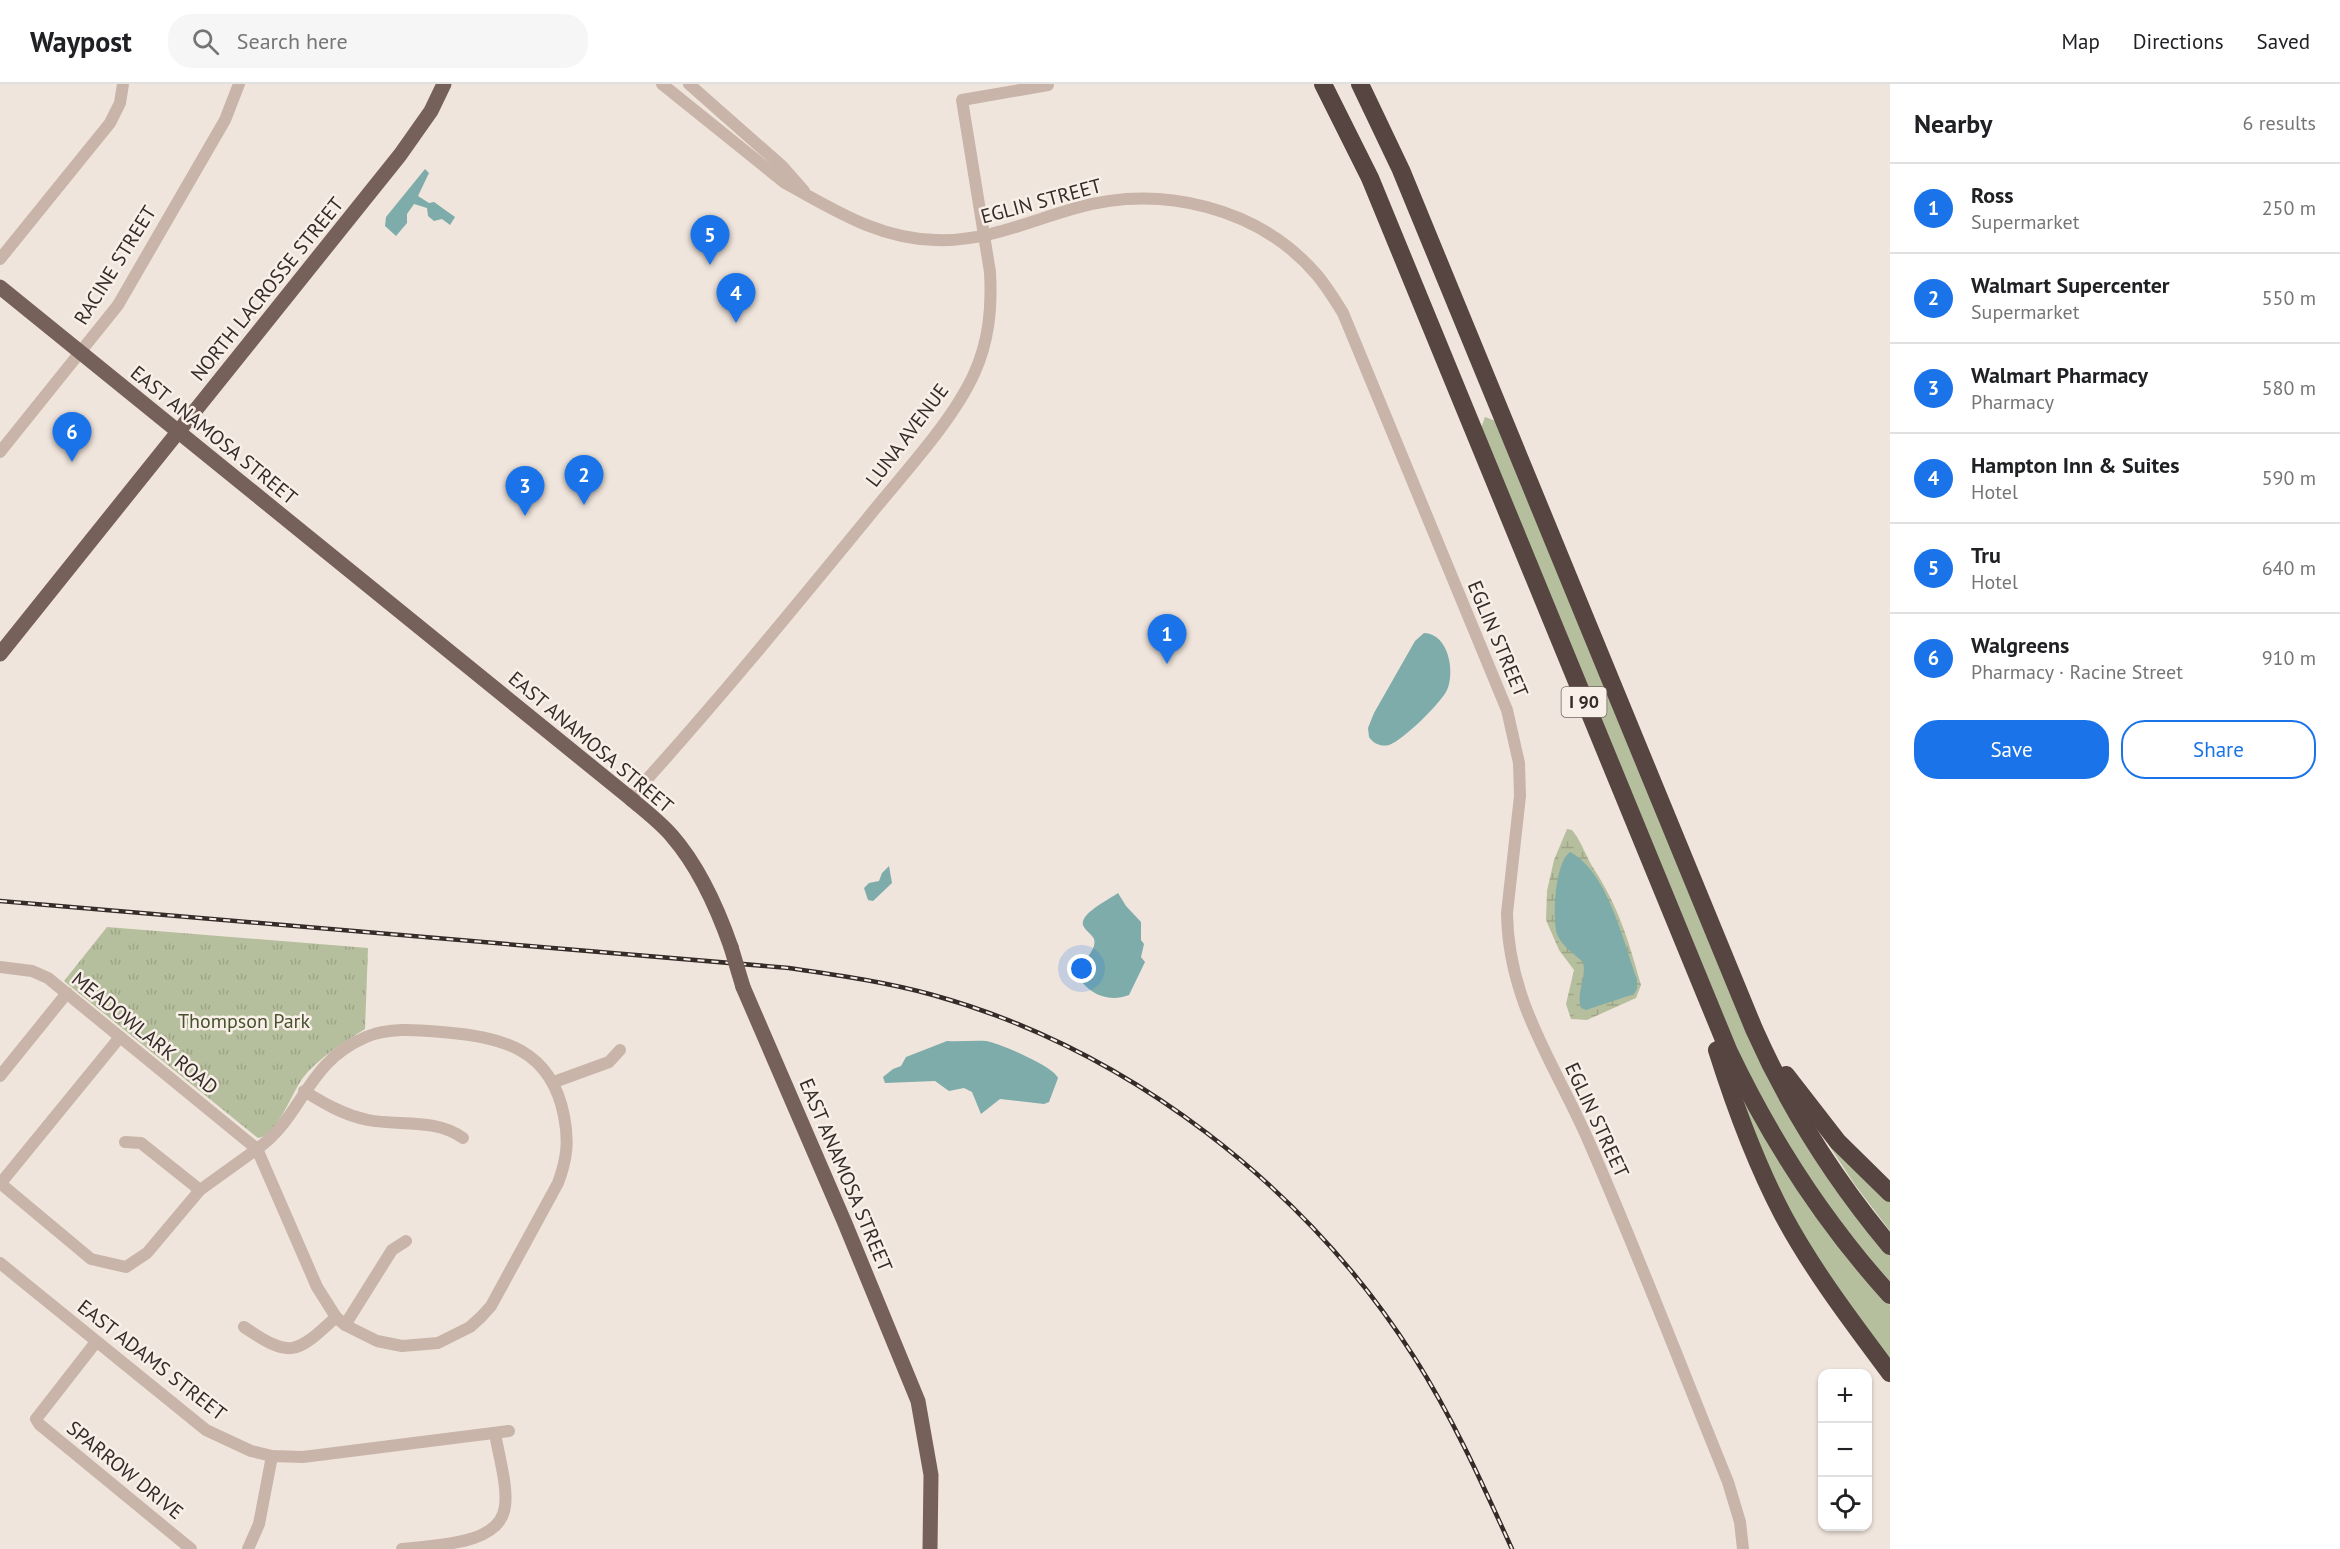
<!DOCTYPE html>
<meta charset="utf-8">
<style>
:root{--surface:#fff;--page:#f6f6f6;--text:#202124;--muted:#757577;--line:#e0e0e0;--accent:#1a73e8}
body{margin:0;font-family:"PT Sans",sans-serif;background:var(--page);color:var(--text)}
.controls{position:absolute;right:18px;bottom:18px;display:grid;overflow:hidden;border-radius:12px;box-shadow:0 2px 4px #0004}
.controls button{width:54px;height:54px;display:grid;place-items:center;padding:0;border:0;border-bottom:2px solid var(--line);background:var(--surface);color:var(--text);font:30px sans-serif}
.you{position:absolute;left:1082px;top:885px;width:21px;height:21px;margin:-15px;border:4px solid #fff;border-radius:50%;background:#1a73e8;box-shadow:0 0 0 9px #1a73e833}
.badge{display:grid;place-items:center;width:39px;height:39px;border-radius:50%;background:var(--accent);color:#fff;font-size:20px;font-weight:700}
.pin{position:absolute;translate:-50% -50px;filter:drop-shadow(0 2px 3px #0008)}
.pin::after{content:'';position:absolute;top:32px;width:21px;height:18px;background:inherit;clip-path:polygon(0 0,100% 0,50% 100%)}
.list{margin:0;padding:0;list-style:none}
h2{display:flex;justify-content:space-between;align-items:center;height:78px;margin:0;padding:0 24px;font-size:26px}
h2 small{font-size:20px;font-weight:400;color:var(--muted)}
.list li{display:grid;grid-template-columns:39px 1fr auto;gap:18px;align-items:center;box-sizing:border-box;height:90px;padding:0 24px;border-top:2px solid var(--line)}
.list b{display:block;font-size:22px;white-space:nowrap}
.list p{margin:0;font-size:20px;white-space:nowrap;color:var(--muted)}
.list em{font-size:20px;font-style:normal;color:var(--muted)}
.actions{display:flex;gap:12px;padding:18px 24px}
.actions a{flex:1;padding:14px 0;border:2px solid var(--accent);border-radius:24px;text-align:center;font-size:21px;color:var(--accent)}
.actions .main{background:var(--accent);color:#fff}
.icon{flex:none;width:33px;height:33px;fill:none;stroke:currentColor;stroke-width:2;stroke-linecap:round;stroke-linejoin:round}
.map{position:relative;flex:none;width:1890px;height:1465px;overflow:hidden}
header{display:flex;align-items:center;gap:36px;box-sizing:border-box;height:84px;padding:0 30px;background:var(--surface);border-bottom:2px solid var(--line)}
header strong{font-size:28px}
nav{display:flex;gap:33px;margin-inline-start:auto;font-size:21px}
.search{width:420px;height:54px;background:var(--page);display:flex;align-items:center;gap:15px;box-sizing:border-box;padding:0 21px;border-radius:24px;color:var(--muted);font-size:22px}
main{display:flex}
aside{flex:1;background:var(--surface)}
.map>svg:first-child{display:block}
</style>
<header>
<strong>Waypost</strong>
<div class="search"><svg class="icon" aria-label="search" viewBox="0 0 24 24"><circle cx="10" cy="10" r="6"/><path d="M15 15l6 6"/></svg>Search here</div>
<nav><a>Map</a><a>Directions</a><a>Saved</a></nav>
</header>
<main>
<div class="map">
<svg width="1890" height="1465" viewBox="0 0 1890 1465">
<defs>
<pattern id="wetland-marsh" width="20" height="14" patternUnits="userSpaceOnUse" patternTransform="scale(1.5)"><rect width="20" height="14" fill="#b6bf9d"/><path d="M1 5h8M5 5V1M11 12h8M15 12V8" fill="none" stroke="#9da487"/></pattern>
<pattern id="park-tufts" width="24" height="20" patternUnits="userSpaceOnUse" patternTransform="scale(1.5)"><rect width="24" height="20" fill="#b6bf9d"/><path d="M3 7l-1-3M5 7V3M7 7l1-3M15 17l-1-3M17 17v-4M19 17l1-3" fill="none" stroke="#9da487"/></pattern>
</defs>
<rect width="100%" height="100%" fill="#f0e5dc"/>
<g fill="#b6bf9d">
<polygon points="1485,333 1496,337 1726,896 1880,1160 1890,1171 1890,1198 1842,1140 1794,1071 1744,981 1481,344"/>
<polygon points="1734,997 1868,1197 1890,1221 1890,1277 1846,1221 1781,1116"/>
<polygon points="1811,1034 1890,1114 1890,1147 1855,1101"/>
</g>
<path fill="url(#wetland-marsh)" d="M 1567,745 L 1572,746 C 1581,757 1585,770 1592,782 C 1619,823 1628,855 1641,901 L 1636,914 L 1587,936 L 1571,935 L 1566,920 L 1574,886 L 1559,866 L 1546,836 L 1547,807 L 1554,776 Z"/>
<path fill="url(#park-tufts)" d="M 107,843 L 368,864 L 365,945 C 343,959 319,973 302,995 C 292,1009 276,1053 258,1054 L 64,897 Z"/>
<g fill="#7dacaa">
<polygon points="425,85 429,89 418,112 429,119 434,118 455,133 450,141 442,135 434,137 428,132 427,124 414,120 407,130 407,139 396,152 385,142 386,133"/>
<path d="M 1424,549 C 1449,550 1455,588 1447,606 C 1441,619 1402,657 1389,661 C 1381,663 1374,660 1369,653 L 1368,644 L 1374,629 L 1415,557 Z"/>
<path d="M 1570,768 C 1608,788 1623,857 1637,895 L 1637,905 L 1634,910 L 1586,926 L 1581,924 C 1576,908 1587,894 1583,878 C 1574,870 1561,861 1557,850 C 1552,833 1555,778 1570,768 Z"/>
<polygon points="889,782 892,799 873,817 868,816 864,804 869,799 879,797 882,789"/>
<path d="M 1118,809 L 1126,822 L 1141,838 L 1141,856 L 1144,860 L 1141,873 L 1145,878 L 1129,911 C 1108,919 1088,910 1077,891 C 1081,881 1092,869 1094,862 C 1097,852 1088,850 1084,843 C 1076,831 1110,815 1118,809 Z"/>
<path d="M 947,957 C 960,958 973,956 986,957 C 999,959 1055,983 1058,994 L 1049,1018 L 1044,1020 L 1000,1015 L 981,1030 L 972,1008 L 964,1004 L 949,1007 L 935,997 L 885,999 L 883,993 L 893,985 L 901,982 L 906,973 Z"/>
</g>
<g fill="none" stroke-linecap="round" stroke-linejoin="round">
<g stroke="#c8b4a9" stroke-width="12">
<path d="M 662,0 L 785,99 C 833,125 878,155 936,156 C 986,158 1029,137 1076,124 C 1161,100 1259,123 1317,191 C 1327,203 1335,216 1343,229 L 1507,626 L 1519,679 L 1520,712 L 1507,829 C 1508,918 1555,980 1589,1058 C 1638,1170 1682,1285 1728,1398 L 1740,1438 L 1743,1465"/>
<polyline points="689,0 782,82 804,107"/>
<polyline points="0,175 110,39 120,19 123,0"/>
<polyline points="0,368 118,221 225,36 239,0"/>
<path d="M 630,714 C 712,624 789,530 866,436 C 900,393 951,340 974,290 C 989,257 992,224 990,188 L 962,16 L 1048,1"/>
<path d="M 0,883 L 32,887 L 48,894 L 257,1065 C 304,1032 305,979 366,953 C 389,943 418,946 442,948 C 503,953 551,965 564,1032 C 569,1057 567,1075 558,1099 L 491,1222 L 481,1233 L 470,1243 L 438,1259 L 402,1262 L 377,1257 L 345,1241 L 336,1233 L 317,1203 L 257,1065 L 200,1106 L 147,1169 L 126,1183 L 91,1175 L 0,1099"/>
<polyline points="0,992 67,909"/>
<polyline points="554,998 609,978 620,966"/>
<path d="M 304,1007 C 325,1020 344,1031 368,1036 C 399,1042 436,1034 463,1054"/>
<polyline points="125,1058 141,1059 200,1106"/>
<polyline points="0,1100 120,953"/>
<polyline points="0,1179 206,1346 251,1367 272,1372 303,1373 509,1347"/>
<polyline points="345,1241 392,1166 406,1157"/>
<path d="M 244,1243 C 291,1275 296,1270 336,1233"/>
<polyline points="96,1258 36,1335 39,1340 191,1465"/>
<polyline points="248,1465 259,1440 272,1372"/>
<path d="M 402,1465 C 433,1461 501,1462 505,1422 C 508,1402 498,1369 495,1349"/>
</g>
<g stroke="#76615a" stroke-width="15">
<path d="M 0,203 L 630,714 C 644,726 660,738 672,752 C 699,783 717,823 731,863"/>
<polyline points="0,570 400,71 431,27 444,0"/>
<polyline points="743,903 844,1137 918,1317 931,1391 930,1465"/>
</g>
<g stroke="#564540" stroke-width="18">
<path d="M 1323,0 L 1370,94 L 1729,968 C 1771,1056 1824,1138 1890,1211"/>
<path d="M 1360,0 L 1401,86 L 1754,945 C 1789,1024 1835,1096 1890,1162"/>
<path d="M 1717,966 C 1735,1023 1755,1078 1783,1131 C 1813,1187 1852,1238 1890,1289"/>
<polyline points="1786,991 1838,1058 1890,1109"/>
</g>
<defs>
<path id="rail" d="M 0,817 L 789,884 C 837,891 886,898 933,911 C 1128,965 1306,1103 1414,1273 C 1453,1334 1482,1399 1512,1465"/>
</defs>
<use href="#rail" stroke="#352b28" stroke-width="4.5"/>
<use href="#rail" stroke="#f8f0e8" stroke-width="2" stroke-dasharray="7" stroke-linecap="butt"/>
<polyline stroke="#76615a" stroke-width="15" points="731,863 743,903"/>
</g>
<g text-anchor="middle" stroke-width="5" stroke-linejoin="round" paint-order="stroke">
<rect fill="#f8f0e8" stroke="#706662" stroke-width="1.5" x="1561.5" y="603" width="45" height="30" rx="4.5"/>
<g font-size="18" font-weight="bold" fill="#352b28">
<text x="1584" y="624">I 90</text>
</g>
<g font-size="20" fill="#352b28" stroke="#f8f0e8">
<text transform="translate(1041 117) rotate(-15)" y="7">EGLIN STREET</text>
<text transform="translate(115 181) rotate(-58)" y="7">RACINE STREET</text>
<text transform="translate(267 205) rotate(-51)" y="7">NORTH LACROSSE STREET</text>
<text transform="translate(214 351) rotate(39)" y="7">EAST ANAMOSA STREET</text>
<text transform="translate(907 351) rotate(-53)" y="7">LUNA AVENUE</text>
<text transform="translate(1498 555) rotate(67)" y="7">EGLIN STREET</text>
<text transform="translate(591 658) rotate(40)" y="7">EAST ANAMOSA STREET</text>
<text transform="translate(145 949) rotate(39)" y="7">MEADOWLARK ROAD</text>
<text transform="translate(1597 1036) rotate(65)" y="7">EGLIN STREET</text>
<text transform="translate(846 1091) rotate(67)" y="7">EAST ANAMOSA STREET</text>
<text transform="translate(152 1276) rotate(38)" y="7">EAST ADAMS STREET</text>
<text transform="translate(125 1386) rotate(39)" y="7">SPARROW DRIVE</text>
</g>
<g font-size="20" fill="#48522e" stroke="#f8f0e8">
<text x="244" y="944">Thompson Park</text>
</g>
</g>
</svg>
<div class="controls">
<button>+</button>
<button>−</button>
<button><svg class="icon" aria-label="locate" viewBox="0 0 24 24"><circle cx="12" cy="12" r="6"/><path d="M12 2v4M12 18v4M2 12h4M18 12h4"/></svg></button>
</div>
<div class="you"></div>
<div class="pin badge" style="left:1167px;top:580px">1</div>
<div class="pin badge" style="left:584px;top:421px">2</div>
<div class="pin badge" style="left:525px;top:432px">3</div>
<div class="pin badge" style="left:736px;top:239px">4</div>
<div class="pin badge" style="left:710px;top:181px">5</div>
<div class="pin badge" style="left:72px;top:378px">6</div>
</div>
<aside>
<h2>Nearby<small>6 results</small></h2>
<ul class="list">
<li><span class="badge">1</span><div><b>Ross</b><p>Supermarket</p></div><em>250 m</em></li>
<li><span class="badge">2</span><div><b>Walmart Supercenter</b><p>Supermarket</p></div><em>550 m</em></li>
<li><span class="badge">3</span><div><b>Walmart Pharmacy</b><p>Pharmacy</p></div><em>580 m</em></li>
<li><span class="badge">4</span><div><b>Hampton Inn &amp; Suites</b><p>Hotel</p></div><em>590 m</em></li>
<li><span class="badge">5</span><div><b>Tru</b><p>Hotel</p></div><em>640 m</em></li>
<li><span class="badge">6</span><div><b>Walgreens</b><p>Pharmacy · Racine Street</p></div><em>910 m</em></li>
</ul>
<div class="actions"><a class="main">Save</a><a>Share</a></div>
</aside>
</main>
